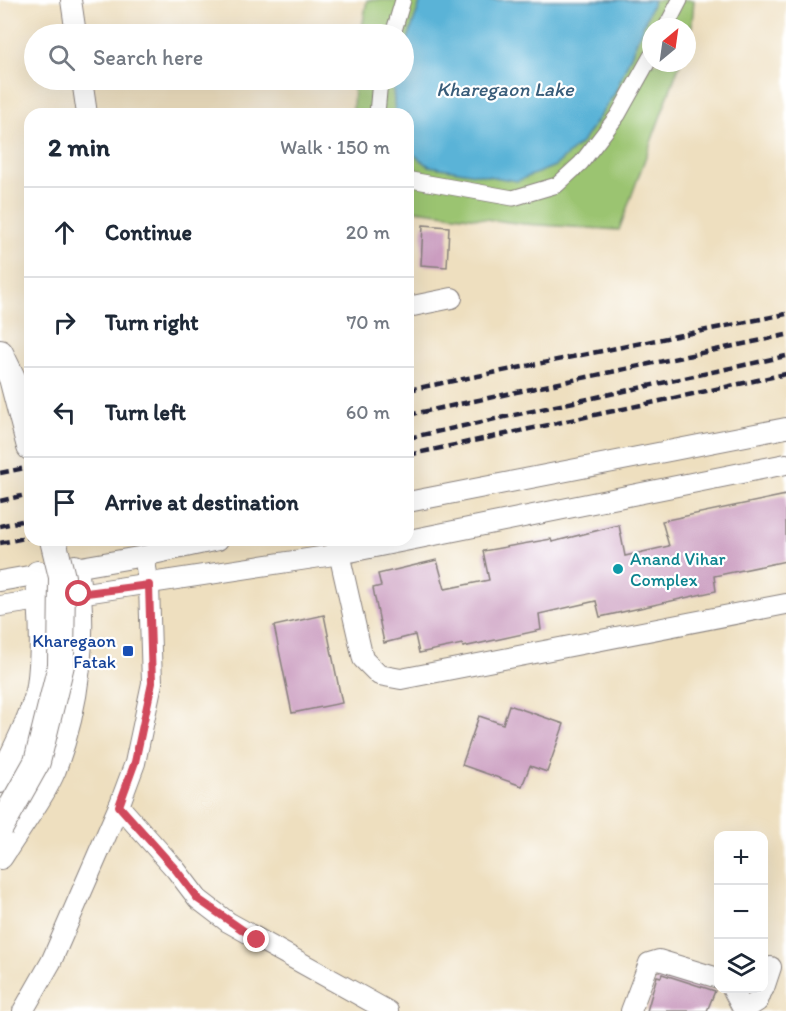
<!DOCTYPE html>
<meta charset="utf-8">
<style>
:root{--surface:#fff;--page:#f2f2f3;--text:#1f2937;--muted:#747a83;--line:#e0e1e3}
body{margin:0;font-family:Itim,sans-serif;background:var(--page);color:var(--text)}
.controls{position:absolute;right:18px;bottom:18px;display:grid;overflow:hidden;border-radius:12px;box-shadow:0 6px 24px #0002}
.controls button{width:54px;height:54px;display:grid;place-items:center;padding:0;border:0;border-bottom:2px solid var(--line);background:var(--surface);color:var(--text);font:30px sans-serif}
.compass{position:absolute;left:642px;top:18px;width:54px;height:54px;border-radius:50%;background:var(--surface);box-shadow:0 6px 24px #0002;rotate:29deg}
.stop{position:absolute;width:18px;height:18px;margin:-14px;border:4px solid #d1495b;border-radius:50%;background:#fff}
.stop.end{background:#d1495b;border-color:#fff;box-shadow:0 2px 6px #0008}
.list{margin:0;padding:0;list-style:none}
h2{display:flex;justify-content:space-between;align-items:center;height:78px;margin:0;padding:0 24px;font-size:26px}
h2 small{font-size:20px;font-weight:400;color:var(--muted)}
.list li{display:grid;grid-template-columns:39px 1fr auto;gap:18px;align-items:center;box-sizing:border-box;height:90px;padding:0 24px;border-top:2px solid var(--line)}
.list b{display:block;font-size:22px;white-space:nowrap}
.list em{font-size:20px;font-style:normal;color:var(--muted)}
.icon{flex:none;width:33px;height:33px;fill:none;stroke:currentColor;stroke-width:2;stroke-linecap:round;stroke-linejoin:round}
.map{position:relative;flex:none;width:786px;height:1011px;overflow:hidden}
.search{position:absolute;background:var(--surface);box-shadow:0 6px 24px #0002;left:24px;top:24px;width:390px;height:66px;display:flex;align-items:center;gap:15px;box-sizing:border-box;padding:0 21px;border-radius:33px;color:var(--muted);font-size:22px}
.panel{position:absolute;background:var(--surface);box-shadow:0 6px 24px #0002;left:24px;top:108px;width:390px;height:438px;border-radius:18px}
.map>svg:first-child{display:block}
</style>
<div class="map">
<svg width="786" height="1011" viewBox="0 0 786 1011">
<rect width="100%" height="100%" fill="#fff"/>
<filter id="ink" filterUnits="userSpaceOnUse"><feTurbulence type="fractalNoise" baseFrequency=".0167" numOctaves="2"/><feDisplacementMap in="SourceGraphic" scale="12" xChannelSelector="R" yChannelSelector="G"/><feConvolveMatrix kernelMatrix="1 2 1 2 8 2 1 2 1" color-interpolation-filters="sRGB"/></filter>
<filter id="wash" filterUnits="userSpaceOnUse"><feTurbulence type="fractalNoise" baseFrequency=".008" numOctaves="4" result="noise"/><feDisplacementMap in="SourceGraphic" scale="24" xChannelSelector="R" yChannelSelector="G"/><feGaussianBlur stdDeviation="1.35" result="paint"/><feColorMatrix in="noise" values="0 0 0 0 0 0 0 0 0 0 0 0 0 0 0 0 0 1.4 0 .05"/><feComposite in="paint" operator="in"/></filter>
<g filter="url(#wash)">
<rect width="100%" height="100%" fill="#eedfbf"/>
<polygon fill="#9bc471" stroke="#5e7356" stroke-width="1.5" points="367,0 694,0 691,35 687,46 687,27 651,27 651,63 680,63 619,230 524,224 408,209 408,114 353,114 354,80 404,80 404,34 361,34"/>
<polygon fill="#5ab3d7" stroke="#3e6a89" stroke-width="1.5" points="421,0 654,0 615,93 583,141 555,166 517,181 429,166 408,150 408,114 395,114 393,88 396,80 404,80 404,51"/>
<g id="blocks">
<g fill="#cb9dc0">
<polygon points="423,225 449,227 447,267 421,265"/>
<polygon points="786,495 786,561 714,576 716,591 600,617 596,601 539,614 541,630 463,647 462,644 419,653 415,635 384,643 373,588 381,586 378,574 437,560 445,589 489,580 483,551 551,539 552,542 619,525 625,556 669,546 662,521"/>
<polygon points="324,615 342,703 292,713 274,626"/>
<polygon points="509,705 564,724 547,772 530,766 522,786 462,765 479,716 503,724"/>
<polygon points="662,974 715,991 707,1011 647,1011 657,976 661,977"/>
</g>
</g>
</g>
<g filter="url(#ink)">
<use href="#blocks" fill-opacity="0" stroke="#88807d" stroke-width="1.5"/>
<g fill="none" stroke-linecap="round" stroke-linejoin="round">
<defs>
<g id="pedestrian">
<polyline points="666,27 680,0"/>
<polyline points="393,34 403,0"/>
<polyline points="377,114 380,80"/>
<polyline points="408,178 411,180 513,198 557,185 581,163 618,115 651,56"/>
</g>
<g id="minor">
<polyline points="71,0 76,34"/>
<polyline points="82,80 87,114"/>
<polyline points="408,307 452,298"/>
<polyline points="408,502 786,428"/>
<polyline points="336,540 363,659 379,675 401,679 786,604"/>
<polyline points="0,581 144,556 218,540"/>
<polyline points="0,606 340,554 786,464"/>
<polyline points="119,806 176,870 198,899 228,922 388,1011"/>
<polyline points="732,988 744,1011"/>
<polyline points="764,988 771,967"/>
<polyline points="744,1010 758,1001 763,988"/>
<polyline points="23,1011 51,962 119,806 135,763 152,683 149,585 144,556"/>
<polyline points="631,1011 649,963 659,960 718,978"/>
</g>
<g id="tertiary">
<polyline points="0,353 12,378 30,447"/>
<path d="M 0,780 C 12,759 37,708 40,686 C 45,649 43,611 38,574"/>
<path d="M 0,856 C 16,830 42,796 53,769 C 77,705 85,635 75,568"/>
</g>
</defs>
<use href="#pedestrian" stroke="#88807d" stroke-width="17"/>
<use href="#minor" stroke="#88807d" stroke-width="22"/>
<use href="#tertiary" stroke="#88807d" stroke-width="28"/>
<use href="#pedestrian" stroke="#fff" stroke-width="15"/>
<use href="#minor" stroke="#fff" stroke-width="20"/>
<use href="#tertiary" stroke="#fff" stroke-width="26"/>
<g stroke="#22223b" stroke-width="4.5" stroke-dasharray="9 4.5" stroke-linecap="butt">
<polyline points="408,390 786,314"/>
<polyline points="408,415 786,335"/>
<polyline points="408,438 786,356"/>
<polyline points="408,455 786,374"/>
<polyline points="0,473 30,467"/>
<polyline points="0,501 30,494"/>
<polyline points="0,526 30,519"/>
<polyline points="0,543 30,537"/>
</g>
<defs>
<polyline id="tertiary-bridge" points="0,828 37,762 61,665 62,577 53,540"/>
</defs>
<use href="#tertiary-bridge" stroke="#88807d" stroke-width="28" stroke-linecap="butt"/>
<use href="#tertiary-bridge" stroke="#fff" stroke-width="26"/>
</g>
</g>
<g fill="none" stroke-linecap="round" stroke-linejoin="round" filter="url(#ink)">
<polyline stroke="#d1495b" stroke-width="8" points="79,594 149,585 152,683 135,762 119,806 176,870 198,899 257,940"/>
</g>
<circle fill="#0f9aa8" stroke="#fff" stroke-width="2" cx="618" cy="569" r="6"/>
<rect fill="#1a4fb4" stroke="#fff" stroke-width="2" x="122" y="645" width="12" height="12" rx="3"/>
<g text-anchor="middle" stroke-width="4.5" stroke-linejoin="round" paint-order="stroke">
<g font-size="18" fill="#0d838f" stroke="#fff" text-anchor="start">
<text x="630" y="565">Anand Vihar<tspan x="630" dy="21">Complex</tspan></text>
</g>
<g font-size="18" fill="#164399" stroke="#fff" text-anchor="end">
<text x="116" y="647">Kharegaon<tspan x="116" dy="21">Fatak</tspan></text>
</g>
<g font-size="20" font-style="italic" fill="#385c79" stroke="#fff">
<text x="505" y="96">Kharegaon Lake</text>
</g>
</g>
</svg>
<div class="controls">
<button>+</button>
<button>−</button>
<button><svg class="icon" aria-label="layers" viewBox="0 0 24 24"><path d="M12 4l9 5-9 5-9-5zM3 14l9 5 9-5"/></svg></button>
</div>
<svg class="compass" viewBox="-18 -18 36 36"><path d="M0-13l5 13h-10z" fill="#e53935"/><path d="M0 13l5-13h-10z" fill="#747a83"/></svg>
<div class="stop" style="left:79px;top:594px"></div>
<div class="stop end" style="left:257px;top:940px"></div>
<div class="search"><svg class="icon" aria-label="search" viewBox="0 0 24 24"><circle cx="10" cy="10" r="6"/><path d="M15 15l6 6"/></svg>Search here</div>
<section class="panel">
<h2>2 min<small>Walk · 150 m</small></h2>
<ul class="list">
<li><svg class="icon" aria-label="ahead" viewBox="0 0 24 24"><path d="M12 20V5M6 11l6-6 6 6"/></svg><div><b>Continue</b></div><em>20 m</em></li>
<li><svg class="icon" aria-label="right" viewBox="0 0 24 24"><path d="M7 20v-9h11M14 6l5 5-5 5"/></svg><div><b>Turn right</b></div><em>70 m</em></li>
<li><svg class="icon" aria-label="left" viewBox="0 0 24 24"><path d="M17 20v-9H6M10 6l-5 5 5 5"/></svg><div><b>Turn left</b></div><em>60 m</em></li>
<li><svg class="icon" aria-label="arrive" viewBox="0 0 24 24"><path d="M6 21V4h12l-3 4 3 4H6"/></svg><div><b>Arrive at destination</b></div></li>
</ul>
</section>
</div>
